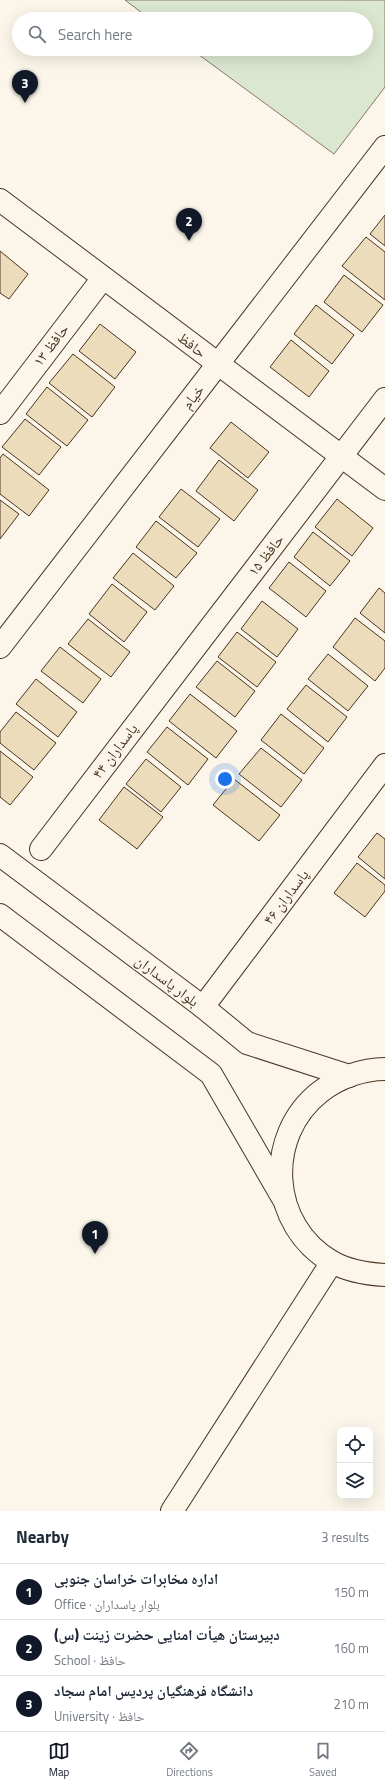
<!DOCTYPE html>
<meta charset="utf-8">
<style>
:root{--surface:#fff;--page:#f2f2f3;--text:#1f2937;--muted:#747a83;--line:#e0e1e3;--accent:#111827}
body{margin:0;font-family:"Titillium Web","Noto Naskh Arabic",sans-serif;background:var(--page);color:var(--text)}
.controls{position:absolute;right:12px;bottom:12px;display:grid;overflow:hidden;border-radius:8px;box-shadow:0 4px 16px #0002}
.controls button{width:36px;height:36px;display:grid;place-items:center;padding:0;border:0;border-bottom:1px solid var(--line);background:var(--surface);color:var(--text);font:20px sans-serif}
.you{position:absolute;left:225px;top:779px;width:14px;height:14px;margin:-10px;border:3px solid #fff;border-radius:50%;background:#1a73e8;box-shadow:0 0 0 6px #1a73e833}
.badge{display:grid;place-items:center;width:26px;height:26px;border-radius:50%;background:var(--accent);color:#fff;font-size:13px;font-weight:700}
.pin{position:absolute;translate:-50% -33px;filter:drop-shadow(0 1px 2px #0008)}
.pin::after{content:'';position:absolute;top:21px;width:14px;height:12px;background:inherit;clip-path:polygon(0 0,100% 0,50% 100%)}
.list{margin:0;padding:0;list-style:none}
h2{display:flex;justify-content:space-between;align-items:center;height:52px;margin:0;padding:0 16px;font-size:17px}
h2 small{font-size:13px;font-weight:400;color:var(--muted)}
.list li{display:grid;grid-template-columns:26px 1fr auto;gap:12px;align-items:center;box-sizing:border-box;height:56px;padding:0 16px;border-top:1px solid var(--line)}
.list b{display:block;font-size:15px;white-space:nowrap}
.list p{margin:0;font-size:13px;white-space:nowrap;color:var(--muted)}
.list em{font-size:13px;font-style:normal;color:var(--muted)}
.icon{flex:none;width:22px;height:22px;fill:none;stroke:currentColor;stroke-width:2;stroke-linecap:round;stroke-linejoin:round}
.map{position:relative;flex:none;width:385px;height:1511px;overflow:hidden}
.search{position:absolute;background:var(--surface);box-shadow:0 4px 16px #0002;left:12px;right:12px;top:12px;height:44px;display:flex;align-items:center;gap:10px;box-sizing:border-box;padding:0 14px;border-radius:22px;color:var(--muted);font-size:15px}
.sheet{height:220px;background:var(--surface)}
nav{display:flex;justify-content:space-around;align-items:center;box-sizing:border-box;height:56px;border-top:1px solid var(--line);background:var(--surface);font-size:11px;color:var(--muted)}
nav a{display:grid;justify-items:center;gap:2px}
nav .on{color:var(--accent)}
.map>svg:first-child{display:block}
</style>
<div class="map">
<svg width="385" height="1511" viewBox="0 0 385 1511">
<rect width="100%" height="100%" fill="#fbf6e9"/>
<polygon fill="#dce7d0" stroke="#887966" points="125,0 385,0 385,87 334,154 191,49 366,49 366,19 150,19"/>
<g fill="#ecdcbc" stroke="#4a3520">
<polygon points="385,215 385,246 370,234"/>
<polygon points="366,237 385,252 385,300 342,266"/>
<polygon points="0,251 28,274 9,299 0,293"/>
<polygon points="344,275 383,305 362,332 324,302"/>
<polygon points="316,305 354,335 332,364 294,334"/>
<polygon points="100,324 136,352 115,379 79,351"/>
<polygon points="291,340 329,371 309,397 270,367"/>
<polygon points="73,354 115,387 92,417 49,383"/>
<polygon points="47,387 88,420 67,446 26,414"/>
<polygon points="25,419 61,447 39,475 2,447"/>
<polygon points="231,422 269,452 248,478 210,448"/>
<polygon points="3,454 49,490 29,516 0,494 0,458"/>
<polygon points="219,460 258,490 234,521 196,491"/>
<polygon points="181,489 220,519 198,547 159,517"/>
<polygon points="337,499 373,528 352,556 315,527"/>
<polygon points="0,500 19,514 0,539"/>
<polygon points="156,521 197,553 176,578 136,547"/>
<polygon points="313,532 350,561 330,586 294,557"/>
<polygon points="133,553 174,586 155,610 113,578"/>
<polygon points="289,562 326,591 306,617 269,588"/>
<polygon points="112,584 147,612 124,642 89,614"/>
<polygon points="379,588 385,593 385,633 360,613"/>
<polygon points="262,601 298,629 277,657 241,629"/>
<polygon points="355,618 385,641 385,668 375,681 333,647"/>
<polygon points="88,619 130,652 111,677 68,644"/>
<polygon points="237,632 276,662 257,687 218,657"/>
<polygon points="60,647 101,679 83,703 41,671"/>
<polygon points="328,654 368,686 348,711 308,679"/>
<polygon points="217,661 255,691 235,717 196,687"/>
<polygon points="36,679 77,712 58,737 16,704"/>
<polygon points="306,685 347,717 328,742 287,709"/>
<polygon points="190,694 237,731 216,758 169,721"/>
<polygon points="16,712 56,743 34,770 0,743 0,732"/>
<polygon points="281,714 324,748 304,774 261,740"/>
<polygon points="167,727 208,759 188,785 147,752"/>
<polygon points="261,748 302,780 281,807 239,774"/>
<polygon points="0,751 33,777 10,805 0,797"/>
<polygon points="146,759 181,787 161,812 126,784"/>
<polygon points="234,779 280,815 259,841 213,805"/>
<polygon points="124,787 163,817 137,849 99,820"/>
<polygon points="377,833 385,839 385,879 358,857"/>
<polygon points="357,863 385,885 385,891 365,917 334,893"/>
</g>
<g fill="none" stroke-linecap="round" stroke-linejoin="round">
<defs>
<g id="minor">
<polyline points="0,200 385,489"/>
<polyline points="0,413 103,278"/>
<polyline points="0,647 385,147"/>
<polyline points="41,849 385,399"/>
<polyline points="203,1007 385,765"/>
<polyline points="172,1511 332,1262"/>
</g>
<g id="major">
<polyline points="0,855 203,1007 247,1043 349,1076"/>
<polyline points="0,915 211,1074 284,1200"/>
<path d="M 385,1069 C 362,1069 338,1078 320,1092 C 264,1136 269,1226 332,1262 C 348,1271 367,1274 385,1275"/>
</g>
</defs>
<use href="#minor" stroke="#4a3520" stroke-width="24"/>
<use href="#major" stroke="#4a3520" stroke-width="24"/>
<use href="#minor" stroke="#fbf6e9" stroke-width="22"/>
<use href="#major" stroke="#fbf6e9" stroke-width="22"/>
</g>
<g text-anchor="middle" stroke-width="3" stroke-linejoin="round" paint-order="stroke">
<g font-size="15" fill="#4a3520" stroke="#fbf6e9">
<text transform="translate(51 345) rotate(-53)" y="5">حافظ ۱۳</text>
<text transform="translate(192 345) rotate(37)" y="5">حافظ</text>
<text transform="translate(193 397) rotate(-52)" y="5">خیام</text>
<text transform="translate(266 555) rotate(-52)" y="5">حافظ ۱۵</text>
<text transform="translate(115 751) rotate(-53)" y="5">پاسداران ۴۴</text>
<text transform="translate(286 897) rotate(-53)" y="5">پاسداران ۴۶</text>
<text transform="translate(167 981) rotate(37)" y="5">بلوار پاسداران</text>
</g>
</g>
</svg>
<div class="controls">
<button><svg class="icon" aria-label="locate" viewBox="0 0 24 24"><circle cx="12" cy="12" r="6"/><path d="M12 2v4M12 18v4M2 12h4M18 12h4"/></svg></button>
<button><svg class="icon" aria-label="layers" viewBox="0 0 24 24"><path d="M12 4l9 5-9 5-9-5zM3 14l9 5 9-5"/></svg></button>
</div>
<div class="you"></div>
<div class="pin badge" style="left:95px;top:1254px">1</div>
<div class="pin badge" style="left:189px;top:241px">2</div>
<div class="pin badge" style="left:25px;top:103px">3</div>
<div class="search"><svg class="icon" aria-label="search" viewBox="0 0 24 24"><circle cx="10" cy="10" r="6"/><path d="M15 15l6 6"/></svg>Search here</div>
</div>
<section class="sheet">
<h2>Nearby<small>3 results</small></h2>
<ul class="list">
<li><span class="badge">1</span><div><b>اداره مخابرات خراسان جنوبی</b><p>Office · بلوار پاسداران</p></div><em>150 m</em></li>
<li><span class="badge">2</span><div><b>دبیرستان هیأت امنایی حضرت زینت (س)</b><p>School · حافظ</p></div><em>160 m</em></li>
<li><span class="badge">3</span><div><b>دانشگاه فرهنگیان پردیس امام سجاد</b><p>University · حافظ</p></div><em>210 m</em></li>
</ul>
</section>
<nav>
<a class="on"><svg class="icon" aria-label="map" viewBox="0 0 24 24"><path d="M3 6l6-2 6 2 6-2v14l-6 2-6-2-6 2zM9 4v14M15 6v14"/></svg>Map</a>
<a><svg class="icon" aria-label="directions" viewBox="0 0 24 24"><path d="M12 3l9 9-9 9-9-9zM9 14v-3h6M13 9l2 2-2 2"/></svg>Directions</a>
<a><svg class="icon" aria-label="saved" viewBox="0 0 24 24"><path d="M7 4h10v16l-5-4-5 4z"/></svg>Saved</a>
</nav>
